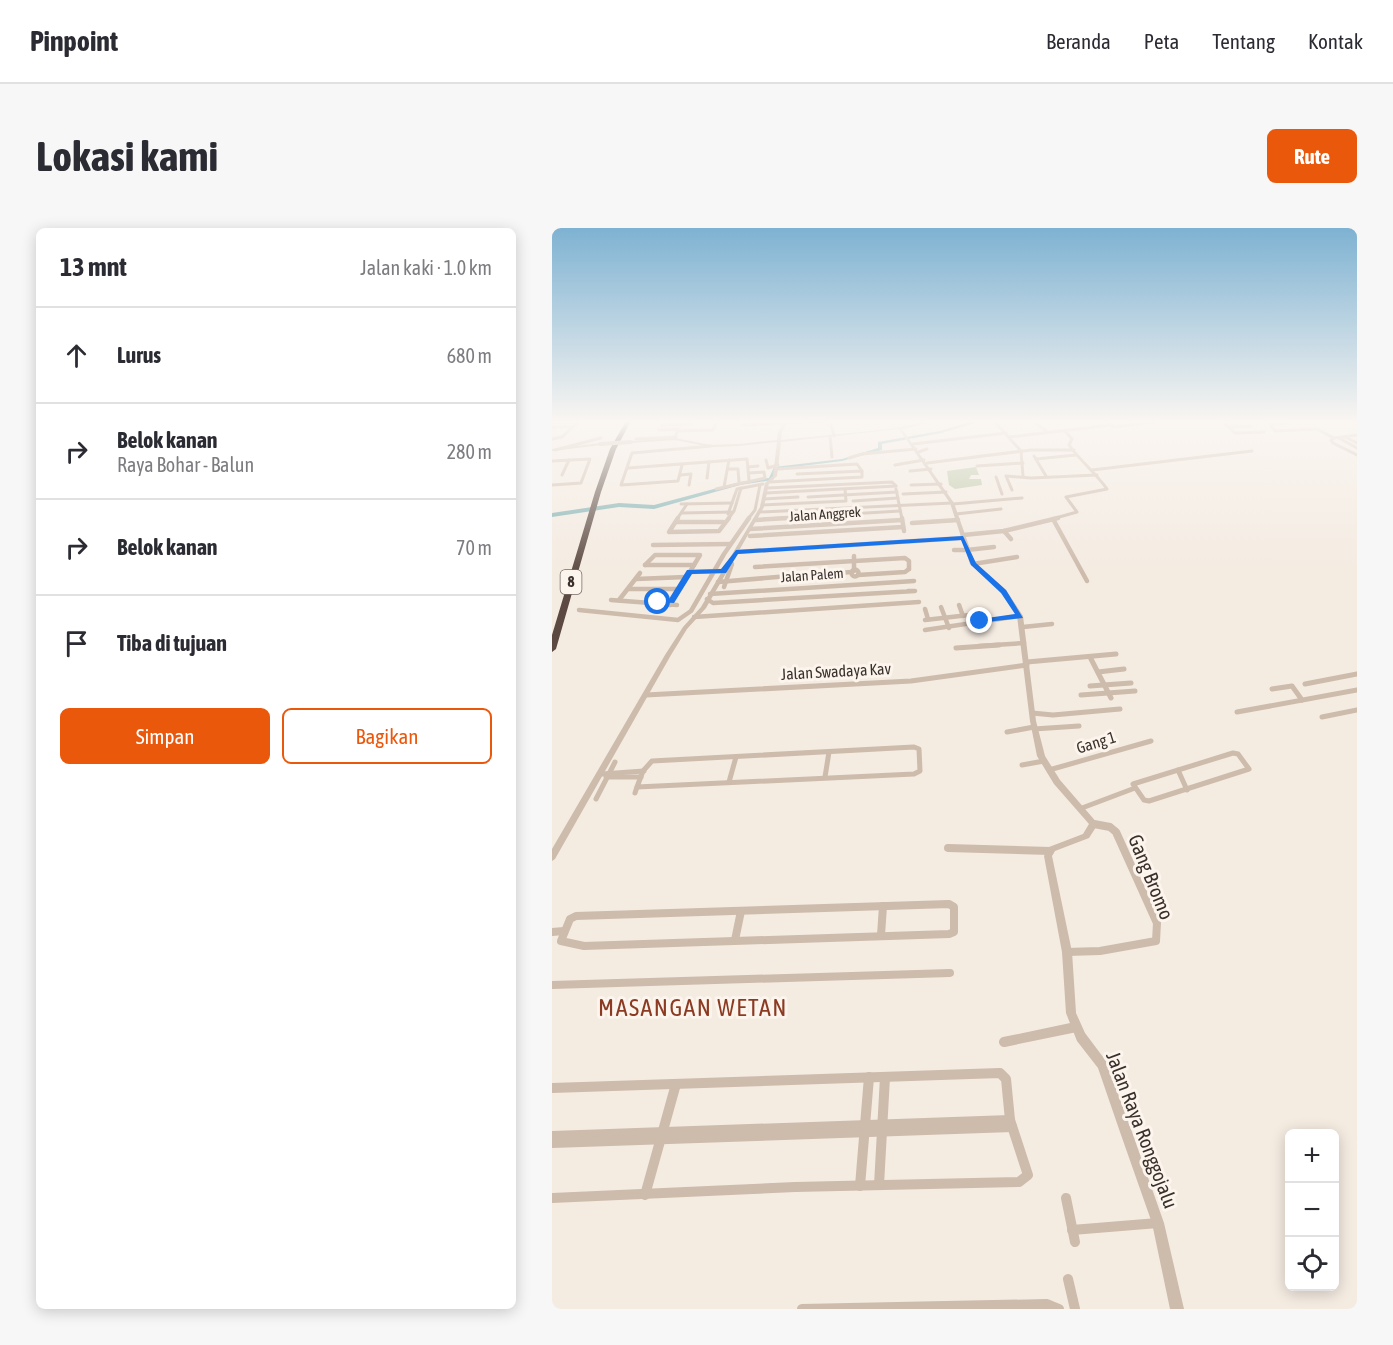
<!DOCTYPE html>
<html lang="id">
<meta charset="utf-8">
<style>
:root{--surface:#fff;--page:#f7f7f7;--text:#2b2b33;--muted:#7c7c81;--line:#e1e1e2;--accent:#ea580c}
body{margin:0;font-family:"Asap Condensed",sans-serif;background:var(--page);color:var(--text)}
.controls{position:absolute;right:18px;bottom:18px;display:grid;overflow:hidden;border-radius:9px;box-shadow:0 3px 15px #0003}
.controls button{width:54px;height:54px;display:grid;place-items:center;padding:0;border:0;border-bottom:2px solid var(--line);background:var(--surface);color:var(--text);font:30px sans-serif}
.stop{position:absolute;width:18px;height:18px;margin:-14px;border:4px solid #1a73e8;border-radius:50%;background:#fff}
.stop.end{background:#1a73e8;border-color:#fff;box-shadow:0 2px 6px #0008}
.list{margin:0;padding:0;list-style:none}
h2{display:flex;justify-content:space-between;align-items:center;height:78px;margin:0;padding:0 24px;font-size:26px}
h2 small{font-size:20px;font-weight:400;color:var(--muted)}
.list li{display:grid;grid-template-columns:39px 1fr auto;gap:18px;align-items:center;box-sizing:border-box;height:96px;padding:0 24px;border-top:2px solid var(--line)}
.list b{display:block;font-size:22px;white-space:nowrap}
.list p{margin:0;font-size:20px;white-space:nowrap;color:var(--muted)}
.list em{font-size:20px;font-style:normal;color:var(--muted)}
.actions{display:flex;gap:12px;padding:18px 24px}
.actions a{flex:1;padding:14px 0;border:2px solid var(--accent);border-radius:9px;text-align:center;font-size:21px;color:var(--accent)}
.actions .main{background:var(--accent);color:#fff}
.icon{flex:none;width:33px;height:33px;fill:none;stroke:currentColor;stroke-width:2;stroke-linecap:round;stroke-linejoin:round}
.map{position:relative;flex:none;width:805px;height:1081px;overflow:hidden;border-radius:9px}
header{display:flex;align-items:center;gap:36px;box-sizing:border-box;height:84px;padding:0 30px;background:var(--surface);border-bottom:2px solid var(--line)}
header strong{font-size:28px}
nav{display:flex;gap:33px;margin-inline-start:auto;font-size:21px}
.intro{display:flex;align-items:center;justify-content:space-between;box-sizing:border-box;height:144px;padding:0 36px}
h1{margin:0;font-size:42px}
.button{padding:15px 27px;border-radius:9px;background:var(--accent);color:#fff;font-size:21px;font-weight:700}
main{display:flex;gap:36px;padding:0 36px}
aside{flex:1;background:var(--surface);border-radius:9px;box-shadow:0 3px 15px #0003}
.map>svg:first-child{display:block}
</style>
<header>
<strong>Pinpoint</strong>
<nav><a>Beranda</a><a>Peta</a><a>Tentang</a><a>Kontak</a></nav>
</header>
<div class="intro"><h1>Lokasi kami</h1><a class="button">Rute</a></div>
<main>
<aside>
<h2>13 mnt<small>Jalan kaki · 1.0 km</small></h2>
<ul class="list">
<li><svg class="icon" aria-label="ahead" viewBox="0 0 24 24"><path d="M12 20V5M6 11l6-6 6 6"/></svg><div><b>Lurus</b></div><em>680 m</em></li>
<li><svg class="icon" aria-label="right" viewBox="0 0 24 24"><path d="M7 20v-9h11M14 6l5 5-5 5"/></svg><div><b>Belok kanan</b><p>Raya Bohar - Balun</p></div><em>280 m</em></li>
<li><svg class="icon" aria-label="right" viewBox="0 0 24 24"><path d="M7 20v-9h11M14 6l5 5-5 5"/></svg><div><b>Belok kanan</b></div><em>70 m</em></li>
<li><svg class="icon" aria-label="arrive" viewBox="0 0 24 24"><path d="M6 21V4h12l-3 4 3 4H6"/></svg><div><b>Tiba di tujuan</b></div></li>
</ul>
<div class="actions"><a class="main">Simpan</a><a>Bagikan</a></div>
</aside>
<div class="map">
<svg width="805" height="1081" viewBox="0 0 805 1081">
<rect width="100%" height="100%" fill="#f4ebe1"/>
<polygon fill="#b8c4a0" points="424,239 427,247 419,247 417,251 429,251 430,257 403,261 397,257 395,243"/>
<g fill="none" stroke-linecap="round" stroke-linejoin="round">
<g fill="#7fb0b2" fill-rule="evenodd">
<polygon points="421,193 430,193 389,205 330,216 330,222 290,233 226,241 221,252 188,257 102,281 67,279 0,289 0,285 67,275 102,277 188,254 217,250 222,239 290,231 326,220 326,214 388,203"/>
<polygon points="465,193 488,193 486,194"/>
</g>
<g stroke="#cdbbac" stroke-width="3">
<polyline points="442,193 469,223 471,248"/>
<polyline points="670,193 683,205 712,204"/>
<polyline points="716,193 723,203 765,201 782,210 805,207"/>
<polyline points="0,194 25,194"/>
<polyline points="484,195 494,203"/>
<polyline points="556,195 562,199 609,193"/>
<polyline points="279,196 282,208"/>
<polyline points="720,196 735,195"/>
<polyline points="110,197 139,196"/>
<polyline points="190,197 269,193"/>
<polyline points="0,199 20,199"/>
<polyline points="676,199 699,198"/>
<polyline points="107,202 127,201"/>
<polyline points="278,208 280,229"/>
<polyline points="457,209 559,197"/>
<polyline points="793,209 805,215"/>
<polyline points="782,210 779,212 781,215 805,227"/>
<polyline points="787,210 805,220"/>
<polyline points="0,211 10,209 27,193"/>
<polyline points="84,211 124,209"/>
<polyline points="123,211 125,203 161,202 165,193"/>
<polyline points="361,216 454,205"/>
<polyline points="3,222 49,210"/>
<polyline points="366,224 375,221"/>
<polyline points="482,228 494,248"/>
<polyline points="297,230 310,226 364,221"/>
<polyline points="484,231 524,227"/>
<polyline points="214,232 216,240 226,237"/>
<polyline points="0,233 38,231 29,255 0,257"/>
<polyline points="375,235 479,222 522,222"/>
<polyline points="130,237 126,253 69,257 80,225 159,218"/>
<polyline points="343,237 372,232"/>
<polyline points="425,238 471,235"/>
<polyline points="196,239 206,238"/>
<polyline points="76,240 195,231 197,252"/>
<polyline points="176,241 186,241 187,254"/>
<polyline points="225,241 305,236 310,243"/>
<polyline points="540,242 700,223"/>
<polyline points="358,243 379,241"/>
<polyline points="10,247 17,232"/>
<polyline points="128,247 139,246 137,257"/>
<polyline points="444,249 450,266"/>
<polyline points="155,250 157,234"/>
<polyline points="217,254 310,249 310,243 245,246"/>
<polyline points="359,257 389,256"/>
<polyline points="172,259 177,232"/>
<polyline points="215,260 340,254 344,258"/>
<polyline points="164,261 213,250 212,244 197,245"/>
<polyline points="344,261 350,291"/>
<polyline points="460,262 454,248 479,250 545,247"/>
<polyline points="214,265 344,258"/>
<polyline points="351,266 394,264"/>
<polyline points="256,269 345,264"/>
<polyline points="212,271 246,269"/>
<polyline points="301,273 346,270"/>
<polyline points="129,276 180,275"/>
<polyline points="401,276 470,270"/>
<polyline points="210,277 294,273 293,261"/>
<polyline points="208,284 400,275"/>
<polyline points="130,285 180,284"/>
<polyline points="176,286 185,261 211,256"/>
<polyline points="404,286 449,281"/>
<polyline points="125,291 135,276"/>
<polyline points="176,291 182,283 189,260"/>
<polyline points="196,291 203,282 208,257"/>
<polyline points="212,291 348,283"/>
<path d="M 500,291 L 525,284 L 514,269 L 555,261 C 543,244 529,234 517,217 L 520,211 L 513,203"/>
</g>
<g stroke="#cdbbac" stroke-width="4.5">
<polyline points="126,290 117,304 167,303 177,290"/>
<polyline points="350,290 352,303"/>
<polyline points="501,291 535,353"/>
<polyline points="203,292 236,290"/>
<polyline points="124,294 171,294"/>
<polyline points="360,295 406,292"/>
<polyline points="198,301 350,292"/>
<polyline points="452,303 459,311"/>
<polyline points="411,307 452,303 506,290"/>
<polyline points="198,308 351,299"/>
<polyline points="101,317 178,316"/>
<polyline points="402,322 415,322"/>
<polyline points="415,322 442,319"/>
<polyline points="184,324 411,310"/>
<polyline points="302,328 302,343"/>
<polyline points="421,336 465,329"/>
<polyline points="93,337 103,327 148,327 118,377"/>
<polyline points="93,337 142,337"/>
<polyline points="203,339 353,330 357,333 357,341"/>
<circle cx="303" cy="345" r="3.5"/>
<polyline points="138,344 172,343"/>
<polyline points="256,347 300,344"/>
<polyline points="306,347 353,344 357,341"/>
<polyline points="84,351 134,349"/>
<polyline points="166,354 249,347"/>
<polyline points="172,359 180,336"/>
<polyline points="76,361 127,361"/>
<polyline points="158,366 362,353"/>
<polyline points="155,371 161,375 363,363 356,363"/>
<polyline points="59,372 125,377"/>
<polyline points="67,372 88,345"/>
<polyline points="407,377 411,388"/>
<polyline points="389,379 397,400"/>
<polyline points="373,381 376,391"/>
<polyline points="27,382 126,392 139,383 172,326 197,290"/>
<polyline points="142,389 367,374"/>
<polyline points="373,392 417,387"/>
<polyline points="471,399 500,396"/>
<polyline points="373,402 468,388"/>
<polyline points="427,418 472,415"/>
</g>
<g stroke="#cdbbac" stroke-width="5">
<polyline points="404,420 447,417"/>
<polyline points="538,429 559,470"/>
<polyline points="475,434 564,426"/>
<polyline points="546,444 572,441"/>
<polyline points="753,456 805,446"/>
<polyline points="538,458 579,455"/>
<polyline points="720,461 740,458 750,472"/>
<polyline points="94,467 359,453 475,437"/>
<polyline points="529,467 583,463"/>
<polyline points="685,484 805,462"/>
<polyline points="480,485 501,487 568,481"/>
<polyline points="770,489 805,482"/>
<polyline points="482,501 527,498"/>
<polyline points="455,504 482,499"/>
<polygon points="362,519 367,521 368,543 362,546 85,559 91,543 100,533"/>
<polygon points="681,525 686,526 697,541 597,573 592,572 581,556"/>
<polyline points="470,537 492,533"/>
<polyline points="497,542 599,513"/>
<polyline points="626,542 635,562"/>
<polyline points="50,546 92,543"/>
<polyline points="54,549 89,549"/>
<polyline points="273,549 277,524"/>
<polyline points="177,554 184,529"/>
<polyline points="83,565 85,559"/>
<polyline points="44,571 63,534"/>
<polyline points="530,580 583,560"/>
</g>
<g stroke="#cdbbac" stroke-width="8">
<polyline points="396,620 498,623"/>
<polygon points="397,676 402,679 402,704 397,706 32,718 9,713 18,691 24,688"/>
<polyline points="0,704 12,703"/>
<polyline points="329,707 331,678"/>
<polyline points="183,712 189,683"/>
<polyline points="515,724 548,723 604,713 605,695 564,604 558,599 542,596"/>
<polyline points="0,757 398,745"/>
<polyline points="520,800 524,799"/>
</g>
<g stroke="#cdbbac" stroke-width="10">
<polyline points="452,814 524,799"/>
<polyline points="0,860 448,845 454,851 458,892 476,947 467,954 243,959 0,970"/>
<polyline points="0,908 458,892"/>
<polyline points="0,915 460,899"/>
<polyline points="327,957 333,849"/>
<polyline points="308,958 317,849"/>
<polyline points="93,967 124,856"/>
<polyline points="514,970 523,1014"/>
<polyline points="520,1002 606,995"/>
<polyline points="516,1051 523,1081"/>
<polyline points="250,1081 495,1076 507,1081"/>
</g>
<g fill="#cdbbac" fill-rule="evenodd">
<polygon points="232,193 236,193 230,204 229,212 338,201 376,193 385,193 350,201 402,275 423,335 454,362 471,388 484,493 493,528 508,552 546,596 537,610 503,623 500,628 520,724 524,785 533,805 554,833 580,904 612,995 632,1081 618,1081 600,995 568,904 546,840 525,813 514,785 510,724 492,628 497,619 531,606 537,596 502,556 485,528 478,493 465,388 450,364 418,336 398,275 347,201 229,214 225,248 217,255 212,279 154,380 135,401 119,427 3,631 0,633 0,621 113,427 131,399 149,379 208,279 213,255 221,248 225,214 187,218 159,219 123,212 79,215 77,214 79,213 123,210 159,217 187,216 225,212 226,204"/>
<polygon points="48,215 49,217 0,223 0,221"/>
</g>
<polygon fill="#5c4a42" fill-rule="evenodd" points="74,193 79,193 64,221 49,264 4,421 0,424 0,407 43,264 58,221"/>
<polyline stroke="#cdbbac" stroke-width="4" points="48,216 79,214"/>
</g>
<linearGradient id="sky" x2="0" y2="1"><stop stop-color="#7eb2d2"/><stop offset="0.56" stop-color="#faf6f2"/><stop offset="1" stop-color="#faf6f2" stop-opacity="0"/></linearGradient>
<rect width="805" height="345" fill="url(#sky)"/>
<polygon fill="#1a73e8" points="411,308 424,335 454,362 471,390 425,395 428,391 463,386 449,365 419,337 409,312 186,326 174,345 140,346 122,375 102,374 117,371 135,342 169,341 184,322"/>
<g text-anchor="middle" stroke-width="6" stroke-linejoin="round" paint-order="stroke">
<g font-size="14" fill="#3b302b" stroke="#fbf5ee">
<text transform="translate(273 286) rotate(-4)" y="5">Jalan Anggrek</text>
<text transform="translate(260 347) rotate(-4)" y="5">Jalan Palem</text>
</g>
<rect fill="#fbf5ee" stroke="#756b66" stroke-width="1.5" x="8.5" y="342" width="21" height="24" rx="4.5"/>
<g font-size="15" font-weight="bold" fill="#3b302b">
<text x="19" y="359">8</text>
</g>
<g font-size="16" fill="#3b302b" stroke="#fbf5ee">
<text transform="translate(284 443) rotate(-3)" y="6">Jalan Swadaya Kav</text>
<text transform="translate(544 514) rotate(-17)" y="6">Gang 1</text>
</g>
<g font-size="20" fill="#3b302b" stroke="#fbf5ee">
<text transform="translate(599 649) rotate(68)" y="7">Gang Bromo</text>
<text transform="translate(590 902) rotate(69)" y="7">Jalan Raya Ronggojalu</text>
</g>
<g font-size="24" letter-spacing="1.5" fill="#8c3b22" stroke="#fbf5ee">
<text x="141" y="788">MASANGAN WETAN</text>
</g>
</g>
</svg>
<div class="controls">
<button>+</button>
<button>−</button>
<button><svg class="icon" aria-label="locate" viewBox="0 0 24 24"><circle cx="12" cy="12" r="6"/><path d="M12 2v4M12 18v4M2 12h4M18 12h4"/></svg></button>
</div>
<div class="stop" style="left:106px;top:374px"></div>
<div class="stop end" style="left:428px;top:393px"></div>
</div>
</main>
